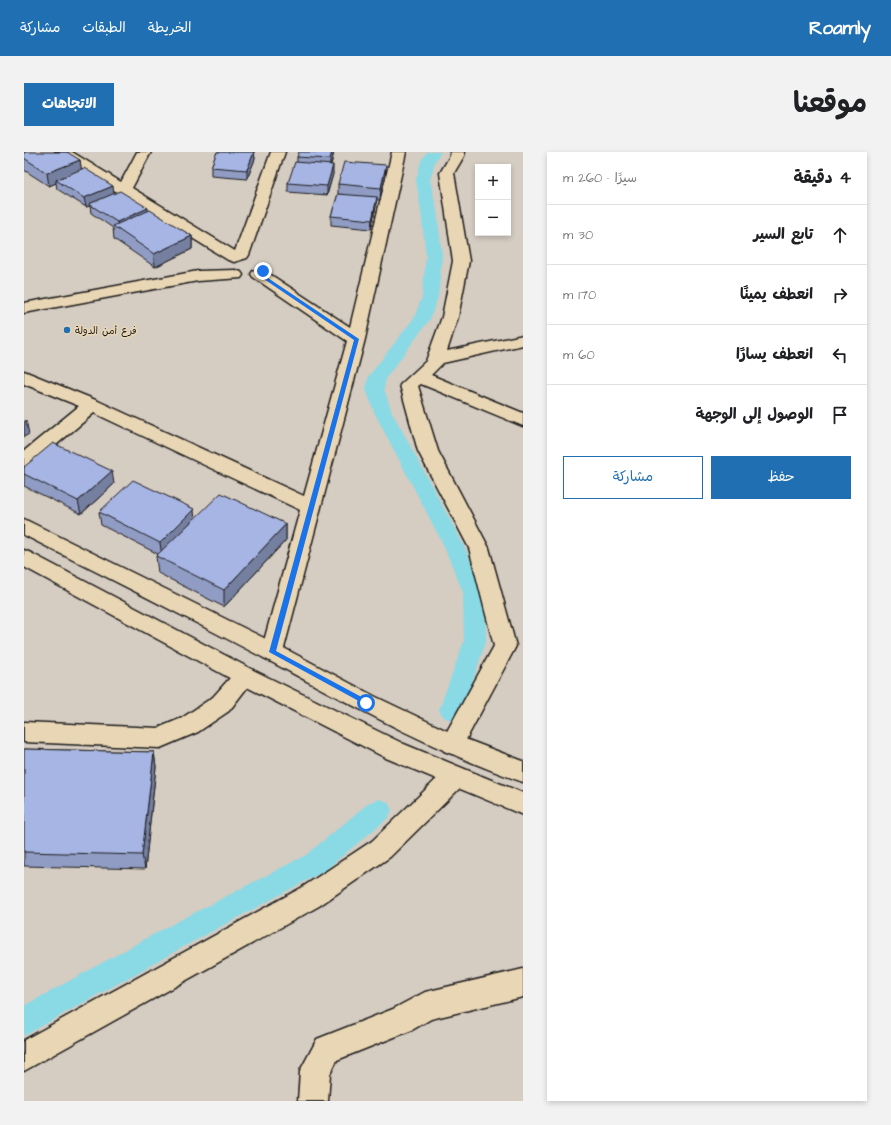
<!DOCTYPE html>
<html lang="ar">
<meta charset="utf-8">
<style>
:root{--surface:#fff;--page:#f2f2f2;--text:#202124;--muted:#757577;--line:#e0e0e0;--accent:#1f6fb2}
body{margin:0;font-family:"Architects Daughter","Playpen Sans Arabic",sans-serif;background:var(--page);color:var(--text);direction:rtl}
.controls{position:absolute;right:12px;top:12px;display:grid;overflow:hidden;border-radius:0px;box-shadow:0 2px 6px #0003}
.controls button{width:36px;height:36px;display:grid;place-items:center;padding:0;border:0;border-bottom:1px solid var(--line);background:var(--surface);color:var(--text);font:20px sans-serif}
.stop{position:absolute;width:12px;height:12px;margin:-9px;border:3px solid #1a73e8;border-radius:50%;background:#fff}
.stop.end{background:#1a73e8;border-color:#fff;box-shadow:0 1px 4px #0008}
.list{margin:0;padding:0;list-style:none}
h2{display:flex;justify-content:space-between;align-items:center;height:52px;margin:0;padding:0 16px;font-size:17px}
h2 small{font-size:13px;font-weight:400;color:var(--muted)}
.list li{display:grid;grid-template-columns:26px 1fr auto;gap:12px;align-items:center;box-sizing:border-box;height:60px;padding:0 16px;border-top:1px solid var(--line)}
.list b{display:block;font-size:15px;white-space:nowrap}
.list em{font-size:13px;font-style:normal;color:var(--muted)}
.actions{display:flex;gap:8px;padding:12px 16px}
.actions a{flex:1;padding:9px 0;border:1px solid var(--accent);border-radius:0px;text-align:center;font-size:14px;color:var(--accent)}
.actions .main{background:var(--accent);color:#fff}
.icon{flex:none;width:22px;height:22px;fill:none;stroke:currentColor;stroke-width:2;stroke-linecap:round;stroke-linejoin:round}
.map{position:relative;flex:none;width:499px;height:949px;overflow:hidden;direction:ltr;border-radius:0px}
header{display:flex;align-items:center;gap:24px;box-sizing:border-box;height:56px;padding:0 20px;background:var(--accent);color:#fff}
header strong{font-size:19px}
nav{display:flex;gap:22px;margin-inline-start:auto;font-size:14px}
.intro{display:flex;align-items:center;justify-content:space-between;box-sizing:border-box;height:96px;padding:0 24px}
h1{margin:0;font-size:28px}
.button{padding:10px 18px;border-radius:0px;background:var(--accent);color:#fff;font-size:14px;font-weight:700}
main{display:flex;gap:24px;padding:0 24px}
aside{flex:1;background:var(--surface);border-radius:0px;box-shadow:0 2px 6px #0003}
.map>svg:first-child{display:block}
</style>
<header>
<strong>Roamly</strong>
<nav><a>الخريطة</a><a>الطبقات</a><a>مشاركة</a></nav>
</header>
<div class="intro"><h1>موقعنا</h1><a class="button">الاتجاهات</a></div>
<main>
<aside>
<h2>4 دقيقة<small>سيرًا · 260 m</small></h2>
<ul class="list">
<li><svg class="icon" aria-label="ahead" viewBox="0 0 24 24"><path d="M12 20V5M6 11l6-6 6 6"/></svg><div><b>تابع السير</b></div><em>30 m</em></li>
<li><svg class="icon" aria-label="right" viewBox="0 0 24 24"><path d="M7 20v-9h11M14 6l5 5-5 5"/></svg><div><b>انعطف يمينًا</b></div><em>170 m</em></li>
<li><svg class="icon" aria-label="left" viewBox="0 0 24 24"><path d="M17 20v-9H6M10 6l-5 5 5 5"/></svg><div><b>انعطف يسارًا</b></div><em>60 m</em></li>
<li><svg class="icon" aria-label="arrive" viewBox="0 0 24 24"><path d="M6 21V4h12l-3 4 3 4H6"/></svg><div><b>الوصول إلى الوجهة</b></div></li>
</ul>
<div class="actions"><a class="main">حفظ</a><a>مشاركة</a></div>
</aside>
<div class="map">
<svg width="499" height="949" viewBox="0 0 499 949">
<rect width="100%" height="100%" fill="#d5ccc2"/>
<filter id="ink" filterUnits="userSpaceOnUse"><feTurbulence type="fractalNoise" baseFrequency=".025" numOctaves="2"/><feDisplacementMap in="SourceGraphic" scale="8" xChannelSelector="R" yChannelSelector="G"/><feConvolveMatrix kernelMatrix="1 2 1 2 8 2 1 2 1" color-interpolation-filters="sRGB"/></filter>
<g filter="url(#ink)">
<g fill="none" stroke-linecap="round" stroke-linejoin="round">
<g fill="#89dae5" fill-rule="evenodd">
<polygon points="403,0 417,0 411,9 406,28 413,59 418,103 414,145 406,167 362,226 360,237 368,260 438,390 461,440 462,489 439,558 435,565 427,568 419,565 415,558 440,489 439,440 418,390 350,260 342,237 344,225 390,166 398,145 402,103 397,59 392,28 397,9"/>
<polygon points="355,647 364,650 368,658 364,666 300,719 161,794 0,884 0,854 141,776 282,703 346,650"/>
</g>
<defs>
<g id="minor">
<polygon points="31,0 48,0 97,30 113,0 127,0 108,36 211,99 247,0 261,0 225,103 223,106 210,110 204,108 33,3"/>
<polygon points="368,0 382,0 341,187 259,500 256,506 248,509 240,506 237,500 276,358 70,261 7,314 0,315 0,299 55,254 0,232 0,219 74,249 280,344 323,189 229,125 227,122 229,119 235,117 241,119 326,175"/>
<polygon points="426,0 440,0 440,4 430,21 445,109 434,165 423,199 499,183 499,193 419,211 407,223 499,261 499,274 397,232 394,234 414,299 465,396 492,494 436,599 428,602 420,599 416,592 470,494 445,396 394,299 376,233 402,209 418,165 429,109 416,21 426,4"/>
<polygon points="211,118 217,120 219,123 217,126 174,129 0,161 0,151 174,119"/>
<polygon points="221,515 229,518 232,524 205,559 174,580 136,596 0,590 0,570 134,576 158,566 189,545 213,518"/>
<polygon points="431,615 440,618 443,625 440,632 366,705 295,754 0,919 0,888 277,736 348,689 422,618"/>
<polygon points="499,817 499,845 407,867 388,878 313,908 306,922 304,949 274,949 276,919 293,887 369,857 401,840"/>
</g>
<g id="major">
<path d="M 0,367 L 256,494 L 350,544 L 436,585 L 499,609 L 499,630 C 407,598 326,552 240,506 C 160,464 80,424 0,383 Z"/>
<polygon points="0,398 7,401 229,518 380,592 499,641 499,663 362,606 213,530 0,415"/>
</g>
</defs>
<use href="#minor" stroke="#1c1c1c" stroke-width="3"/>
<use href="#major" stroke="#1c1c1c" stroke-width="3"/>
<use href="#minor" fill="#e9d6b4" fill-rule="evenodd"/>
<use href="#major" fill="#e9d6b4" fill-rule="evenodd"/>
</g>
<g fill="#909cc4" stroke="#1c1c1c">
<polygon points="0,0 56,8 57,17 90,42 124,59 168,84 168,97 131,115 90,87 89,76 67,61 66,54 62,55 33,37 32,31 25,34 0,18"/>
<polygon points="193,0 230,0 231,7 223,27 187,24 187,15"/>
<polygon points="310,0 307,13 309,22 303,43 264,40 264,31 273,10 273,5"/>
<polygon points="361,26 356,48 352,48 352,54 347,77 307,73 307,64 314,42 314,32"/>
<polygon points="0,315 90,332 57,362 0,334"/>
<polygon points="75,360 262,372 262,388 200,455 134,421 132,404 134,402 77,373"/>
<polygon points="0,597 130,600 132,615 121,717 0,714"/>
</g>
<g fill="#757fa0" stroke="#1c1c1c">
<polygon points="230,0 231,7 223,27 223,18"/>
<polygon points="308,0 310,0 306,16 306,7"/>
<polygon points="56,8 58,21 32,28 32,31 25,34 23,21"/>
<polygon points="309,13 309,22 303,43 303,34"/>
<polygon points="362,13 361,26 356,48 357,36"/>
<polygon points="89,34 90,43 65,52 66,54 62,55 60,46"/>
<polygon points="353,45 352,54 347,77 348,68"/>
<polygon points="124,56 125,65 94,78 93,70"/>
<polygon points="168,84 168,97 131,115 130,102"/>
<polygon points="2,268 5,282 0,285 0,270"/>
<polygon points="88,319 90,332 57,362 54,349"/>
<polygon points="170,357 171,371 138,404 136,391"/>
<polygon points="262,372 262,388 200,455 200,438"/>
<polygon points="130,600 132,615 121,717 118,703"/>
</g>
<g fill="#a7b5e4" stroke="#1c1c1c">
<polygon points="0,0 43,0 56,8 23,21 0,6"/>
<polygon points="193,0 230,0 223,18 187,15"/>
<polygon points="275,0 308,0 306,7 273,5"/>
<polygon points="271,10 309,13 303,34 264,31"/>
<polygon points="320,10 362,13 357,36 314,32"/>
<polygon points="60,16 89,34 60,46 32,28"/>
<polygon points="96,39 124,56 93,70 65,52"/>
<polygon points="314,42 353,45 348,68 307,64"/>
<polygon points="126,58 168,84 130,102 89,74"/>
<polygon points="29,291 88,319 54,349 0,322 0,315"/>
<polygon points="109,328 170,357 136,391 75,360"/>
<polygon points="197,341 262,372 200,438 132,404"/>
<polygon points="0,597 130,600 118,703 0,700"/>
</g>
</g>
<polygon fill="#1a73e8" points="238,118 242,119 238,122 335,187 252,499 345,549 346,551 342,553 245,500 330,188 234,123"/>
<circle fill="#1f6fb2" stroke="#e9d6b4" stroke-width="1.5" cx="43" cy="178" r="4"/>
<g text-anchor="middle" stroke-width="3" stroke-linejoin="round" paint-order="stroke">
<g font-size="10" fill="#1c1c1c" stroke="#e9d6b4" text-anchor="start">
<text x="51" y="182">فرع أمن الدولة</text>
</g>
</g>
</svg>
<div class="controls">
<button>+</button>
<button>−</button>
</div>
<div class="stop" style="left:342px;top:551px"></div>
<div class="stop end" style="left:239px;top:119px"></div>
</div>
</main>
